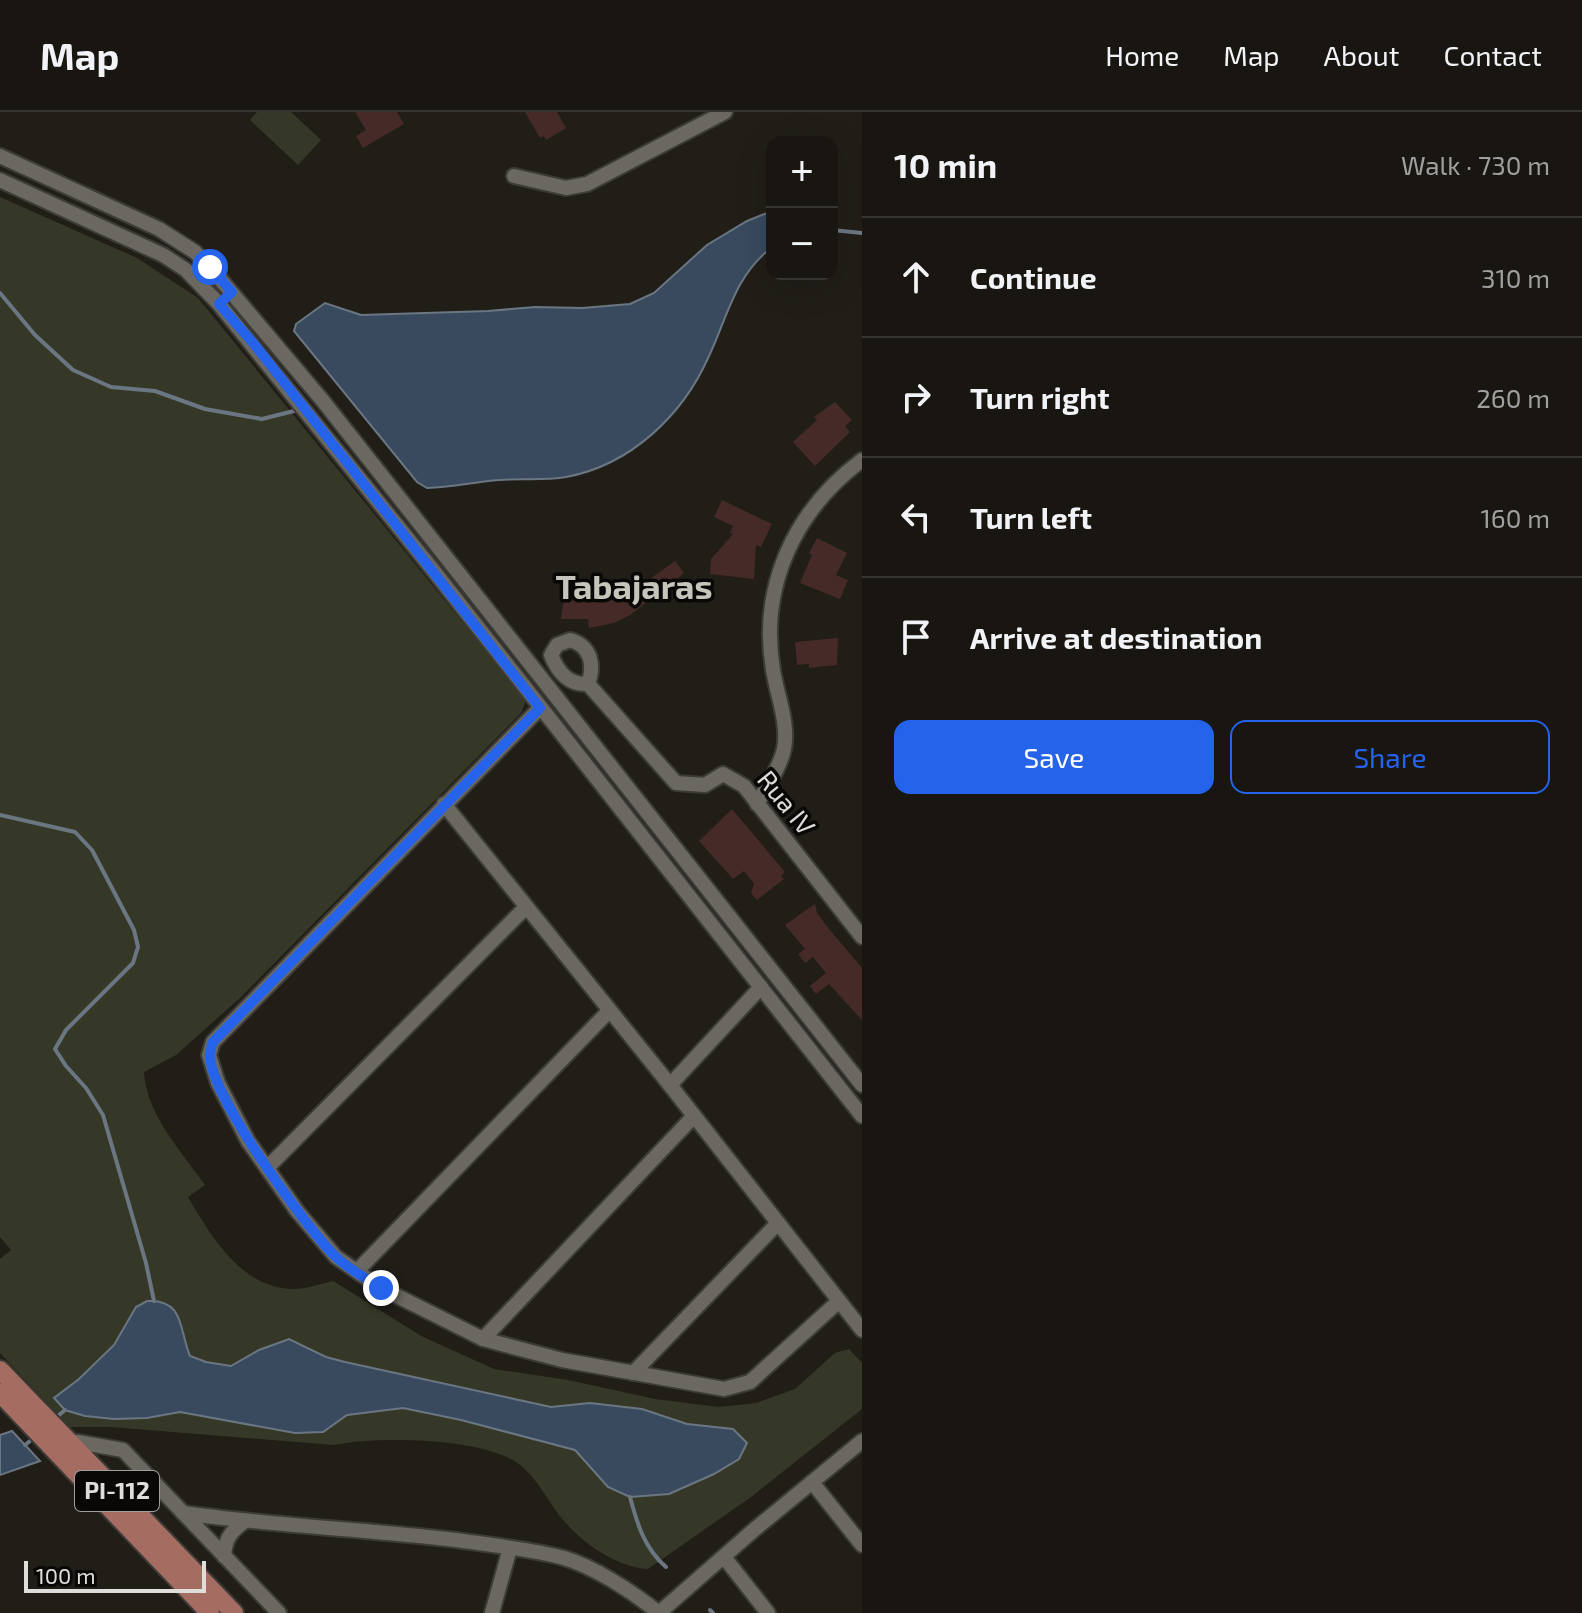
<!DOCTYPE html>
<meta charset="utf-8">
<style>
:root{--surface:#191612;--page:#221f1b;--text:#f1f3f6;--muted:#9f9f9f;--line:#373532;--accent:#2563eb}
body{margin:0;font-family:"Exo 2",sans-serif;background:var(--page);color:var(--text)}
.controls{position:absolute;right:24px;top:24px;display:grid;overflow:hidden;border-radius:16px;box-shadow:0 8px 32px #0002}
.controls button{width:72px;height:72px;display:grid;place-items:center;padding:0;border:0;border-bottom:2px solid var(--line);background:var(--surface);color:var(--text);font:40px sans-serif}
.scale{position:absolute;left:24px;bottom:20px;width:182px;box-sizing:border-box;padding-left:8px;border:4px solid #e0deda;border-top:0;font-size:22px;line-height:28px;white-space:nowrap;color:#e0deda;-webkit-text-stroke:6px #090806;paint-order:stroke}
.stop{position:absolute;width:24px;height:24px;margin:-18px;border:6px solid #2563eb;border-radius:50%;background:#fff}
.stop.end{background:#2563eb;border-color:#fff;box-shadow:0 2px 8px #0008}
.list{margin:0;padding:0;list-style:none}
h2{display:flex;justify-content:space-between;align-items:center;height:104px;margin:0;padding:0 32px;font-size:34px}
h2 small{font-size:26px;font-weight:400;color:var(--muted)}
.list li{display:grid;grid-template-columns:52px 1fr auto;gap:24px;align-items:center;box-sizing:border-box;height:120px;padding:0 32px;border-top:2px solid var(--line)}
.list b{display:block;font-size:30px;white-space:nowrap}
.list em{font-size:26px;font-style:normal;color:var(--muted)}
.actions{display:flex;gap:16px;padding:24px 32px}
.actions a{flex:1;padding:18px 0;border:2px solid var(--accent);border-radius:16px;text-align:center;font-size:28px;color:var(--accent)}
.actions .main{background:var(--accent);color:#fff}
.icon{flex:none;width:44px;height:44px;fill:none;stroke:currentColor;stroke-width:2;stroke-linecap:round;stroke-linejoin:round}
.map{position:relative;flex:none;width:862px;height:1501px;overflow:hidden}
header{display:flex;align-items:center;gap:48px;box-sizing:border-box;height:112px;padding:0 40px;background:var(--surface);border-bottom:2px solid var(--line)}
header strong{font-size:38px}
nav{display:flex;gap:44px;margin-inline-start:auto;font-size:28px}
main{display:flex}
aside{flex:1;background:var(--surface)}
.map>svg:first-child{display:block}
</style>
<header>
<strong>Map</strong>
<nav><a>Home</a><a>Map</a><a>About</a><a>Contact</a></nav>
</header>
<main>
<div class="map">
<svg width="862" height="1501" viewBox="0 0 862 1501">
<rect width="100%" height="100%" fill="#211e18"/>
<g fill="#363827" fill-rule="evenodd">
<polygon points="257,0 291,0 321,28 298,53 250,8"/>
<path d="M 0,85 L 137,146 L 198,186 L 526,588 L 521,601 L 240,886 L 176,943 L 144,960 C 146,1002 182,1040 205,1073 L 188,1085 C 211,1124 240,1174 290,1177 C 304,1178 320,1172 333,1169 L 423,1225 L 494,1257 L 568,1268 L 655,1287 L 719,1295 L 756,1291 L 795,1277 L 835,1241 L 849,1237 L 862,1251 L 862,1297 L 751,1385 L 648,1457 C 617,1455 585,1433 565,1410 C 548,1391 540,1369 520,1353 C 486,1325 376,1324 334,1333 L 111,1315 L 70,1315 L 0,1241 L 0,1147 L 11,1138 L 0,1125 ZM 136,1195 L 184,1218 L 184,1231 L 190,1244 L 206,1250 L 231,1254 L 259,1238 L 289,1227 L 326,1245 L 345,1250 L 551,1295 L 590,1291 L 642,1297 L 687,1312 L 732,1317 L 739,1347 L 669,1382 L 608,1375 L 575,1338 L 461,1308 L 403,1296 L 347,1303 L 323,1320 L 295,1321 L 180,1300 L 147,1306 L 85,1304 L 65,1298 L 55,1286 L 79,1267 L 114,1233 Z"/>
</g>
<g fill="#394a5e" stroke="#6b7683" stroke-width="2">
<path d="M 772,99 L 772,135 C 734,165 728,204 709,244 C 683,303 631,353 566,365 C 544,369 522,366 499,368 C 475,370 451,375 427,376 L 417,370 L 294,219 L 296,212 L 325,191 L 361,203 L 488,199 L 535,195 L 582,196 L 630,192 L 654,181 L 707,133 L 747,109 Z"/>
<path d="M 147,1189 C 185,1187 179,1218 190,1244 L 206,1250 L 231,1254 L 259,1238 L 289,1227 L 326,1245 L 345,1250 L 551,1295 L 590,1291 L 642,1297 L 687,1312 L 733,1317 L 747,1331 L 739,1347 L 714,1362 L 669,1382 L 630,1385 L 608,1375 L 575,1338 L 461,1308 L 403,1296 L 347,1303 L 323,1320 L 295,1321 L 180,1300 L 147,1306 L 114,1307 L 85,1304 L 65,1298 L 54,1286 L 79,1267 L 114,1233 L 136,1195 Z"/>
<polygon points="12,1319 40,1349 0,1363 0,1323"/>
</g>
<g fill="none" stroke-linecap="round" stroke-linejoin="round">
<g stroke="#6b7683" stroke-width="4">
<polyline points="832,118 862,121"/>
<polyline points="0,181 35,223 73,258 111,275 155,279 205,297 262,307 298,298"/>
<polyline points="0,703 75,720 92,738 134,818 138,835 133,851 66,918 55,937 66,954 86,976 103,1003 146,1151 154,1189"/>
<polyline points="59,1303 65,1298"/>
<polyline points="25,1333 30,1329"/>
<path d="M 630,1385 C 637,1411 644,1436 666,1455"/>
<polyline points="710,1498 713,1501"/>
</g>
</g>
<g fill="#452a27">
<polygon points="355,0 397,0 404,12 363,36 356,24 366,18"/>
<polygon points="525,0 557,0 566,16 546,28 544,24 540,26"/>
<polygon points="835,290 852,308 845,314 850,320 815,354 793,330 817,308 814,305"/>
<polygon points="722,388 772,412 761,435 756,433 754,467 710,462 711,447 733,422 730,421 733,414 714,405"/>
<polygon points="817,426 847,441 836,463 848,468 840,487 800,471 812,443 809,441"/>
<polygon points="675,449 684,461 630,503 614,511 589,516 588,507 561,507 564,486 586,488 601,486 622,474 629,482"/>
<polygon points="838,526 837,553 809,556 809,552 797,553 795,530"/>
<polygon points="732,697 785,760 781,764 784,767 757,788 751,781 754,772 744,759 733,767 699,729"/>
<polygon points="815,792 817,801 829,817 862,856 862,908 829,872 816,882 810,874 826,861 813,845 805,851 798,842 805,837 785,813"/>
</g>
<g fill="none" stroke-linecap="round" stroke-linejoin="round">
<defs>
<g id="minor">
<polyline points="0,44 159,117 195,140 210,155 323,289 862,973"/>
<polyline points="514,64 566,76 587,72 725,0"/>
<polyline points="0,68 163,143 186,158 219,192 433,458 862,1004"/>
<path d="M 570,528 C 591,534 595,553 588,572 C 568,573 558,560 551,543 L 557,533 Z"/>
<polyline points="588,572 676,671 705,673 723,662 744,674 862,825"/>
<polyline points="540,596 213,930 209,943 218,971 248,1029 297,1099 336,1145 381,1176 483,1227 562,1248 724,1277 750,1270 839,1189"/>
<polyline points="444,692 670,973 862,1218"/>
<path d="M 757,692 C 766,675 780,656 784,637 C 789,611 777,583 773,558 C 759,474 795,398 862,348"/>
<polyline points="670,973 761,875"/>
<polyline points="267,1056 526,795"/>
<polyline points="357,1159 609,899"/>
<polyline points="483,1227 693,1005"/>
<polyline points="633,1261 778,1111"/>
<polyline points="70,1331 78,1330 123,1338 279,1501"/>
<polyline points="812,1370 862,1433"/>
<path d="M 183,1401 C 274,1414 365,1417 456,1428 C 492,1433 530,1437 564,1446 C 595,1455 634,1481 659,1501"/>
<path d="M 224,1444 C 225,1427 231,1419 245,1409"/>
<polyline points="724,1445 768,1501"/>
<polyline points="492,1501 510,1436"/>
<polyline points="659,1501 755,1417 862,1329"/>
</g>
<g id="major">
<polyline points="0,1258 234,1501"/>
<polyline points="0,1281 210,1501"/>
</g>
</defs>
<use href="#minor" stroke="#3d3b37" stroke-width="18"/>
<use href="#major" stroke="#3d3b37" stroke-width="22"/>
<use href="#minor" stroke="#6a6860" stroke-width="14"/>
<use href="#major" stroke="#a56d61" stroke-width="18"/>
</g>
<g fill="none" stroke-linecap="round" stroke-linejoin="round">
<path stroke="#2563eb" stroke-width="10" d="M 210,155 L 232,180 L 219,192 L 254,232 L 540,596 L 213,930 C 212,934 210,937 210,941 C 206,978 307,1117 335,1144 C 348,1157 366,1166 381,1176"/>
</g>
<g text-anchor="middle" stroke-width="7" stroke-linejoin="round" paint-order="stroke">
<rect fill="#090806" stroke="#a09e9a" stroke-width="2" x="75" y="1359" width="84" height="40" rx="6"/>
<g font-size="24" font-weight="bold" fill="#e0deda">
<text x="117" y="1387">PI-112</text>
</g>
<g font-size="26" fill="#e0deda" stroke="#090806">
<text transform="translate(786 691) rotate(51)" y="9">Rua IV</text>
</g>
<g font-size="34" font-weight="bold" fill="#c7c4bb" stroke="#090806">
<text x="634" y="487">Tabajaras</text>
</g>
</g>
</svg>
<div class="controls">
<button>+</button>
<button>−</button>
</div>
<div class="scale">100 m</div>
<div class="stop" style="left:210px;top:155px"></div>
<div class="stop end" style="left:381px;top:1176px"></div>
</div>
<aside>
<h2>10 min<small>Walk · 730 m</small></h2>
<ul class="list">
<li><svg class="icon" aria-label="ahead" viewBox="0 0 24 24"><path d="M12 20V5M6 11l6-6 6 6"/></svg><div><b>Continue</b></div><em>310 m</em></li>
<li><svg class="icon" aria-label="right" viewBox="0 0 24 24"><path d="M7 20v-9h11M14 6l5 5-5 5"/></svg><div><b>Turn right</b></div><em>260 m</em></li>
<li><svg class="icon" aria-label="left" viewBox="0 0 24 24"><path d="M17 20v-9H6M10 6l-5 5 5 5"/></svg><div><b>Turn left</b></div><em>160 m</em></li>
<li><svg class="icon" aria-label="arrive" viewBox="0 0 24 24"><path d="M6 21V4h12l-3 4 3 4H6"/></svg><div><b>Arrive at destination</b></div></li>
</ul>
<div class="actions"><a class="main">Save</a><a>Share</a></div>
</aside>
</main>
